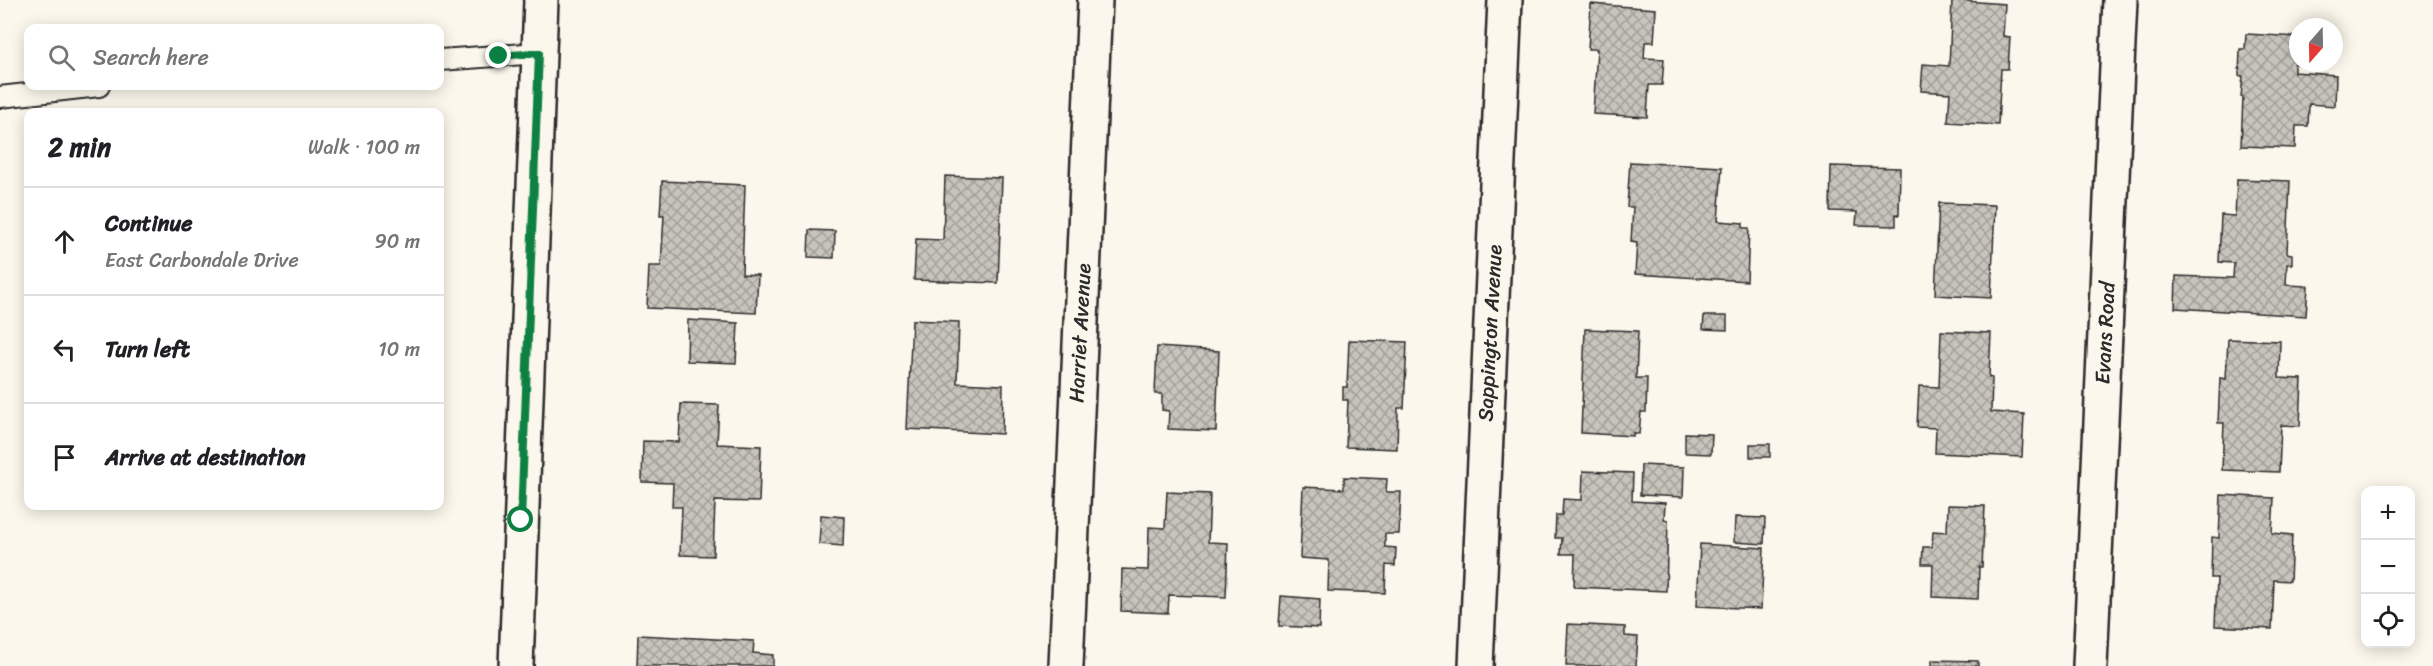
<!DOCTYPE html>
<meta charset="utf-8">
<style>
:root{--surface:#fff;--page:#f6f6f6;--text:#202124;--muted:#757577;--line:#e0e0e0}
body{margin:0;font-family:Sriracha,sans-serif;background:var(--page);color:var(--text)}
.controls{position:absolute;right:18px;bottom:18px;display:grid;overflow:hidden;border-radius:12px;box-shadow:0 3px 15px #0003}
.controls button{width:54px;height:54px;display:grid;place-items:center;padding:0;border:0;border-bottom:2px solid var(--line);background:var(--surface);color:var(--text);font:30px sans-serif}
.compass{position:absolute;left:2289px;top:18px;width:54px;height:54px;border-radius:50%;background:var(--surface);box-shadow:0 3px 15px #0003;rotate:200deg}
.stop{position:absolute;width:18px;height:18px;margin:-14px;border:4px solid #0b8043;border-radius:50%;background:#fff}
.stop.end{background:#0b8043;border-color:#fff;box-shadow:0 2px 6px #0008}
.list{margin:0;padding:0;list-style:none}
h2{display:flex;justify-content:space-between;align-items:center;height:78px;margin:0;padding:0 24px;font-size:26px}
h2 small{font-size:20px;font-weight:400;color:var(--muted)}
.list li{display:grid;grid-template-columns:39px 1fr auto;gap:18px;align-items:center;box-sizing:border-box;height:108px;padding:0 24px;border-top:2px solid var(--line)}
.list b{display:block;font-size:22px;white-space:nowrap}
.list p{margin:0;font-size:20px;white-space:nowrap;color:var(--muted)}
.list em{font-size:20px;font-style:normal;color:var(--muted)}
.icon{flex:none;width:33px;height:33px;fill:none;stroke:currentColor;stroke-width:2;stroke-linecap:round;stroke-linejoin:round}
.map{position:relative;flex:none;width:2433px;height:666px;overflow:hidden}
.search{position:absolute;background:var(--surface);box-shadow:0 3px 15px #0003;left:24px;top:24px;width:420px;height:66px;display:flex;align-items:center;gap:15px;box-sizing:border-box;padding:0 21px;border-radius:12px;color:var(--muted);font-size:22px}
.panel{position:absolute;background:var(--surface);box-shadow:0 3px 15px #0003;left:24px;top:108px;width:420px;height:402px;border-radius:12px}
.map>svg:first-child{display:block}
</style>
<div class="map">
<svg width="2433" height="666" viewBox="0 0 2433 666">
<defs>
<pattern id="building-cross-hatch" width="8" height="8" patternUnits="userSpaceOnUse" patternTransform="scale(1.5)"><rect width="8" height="8" fill="#c7c4bc"/><path d="M0 0l8 8M0 8l8-8" fill="none" stroke="#a29f99"/></pattern>
</defs>
<rect width="100%" height="100%" fill="#fbf7ec"/>
<filter id="ink" filterUnits="userSpaceOnUse"><feTurbulence type="fractalNoise" baseFrequency=".0167" numOctaves="2"/><feDisplacementMap in="SourceGraphic" scale="12" xChannelSelector="R" yChannelSelector="G"/><feConvolveMatrix kernelMatrix="1 2 1 2 8 2 1 2 1" color-interpolation-filters="sRGB"/></filter>
<g filter="url(#ink)">
<g fill="url(#building-cross-hatch)" stroke="#2b2b2b" stroke-width="1.5">
<polygon points="1952,0 2005,4 2003,36 2010,37 2008,69 2001,69 1998,125 1948,122 1950,93 1921,91 1923,64 1949,66"/>
<polygon points="1591,4 1656,9 1654,42 1645,42 1644,58 1664,59 1662,85 1649,85 1647,117 1593,114 1597,49 1588,49"/>
<polygon points="2246,34 2298,37 2298,63 2315,64 2294,64 2294,72 2336,75 2335,106 2309,104 2308,126 2296,126 2295,148 2241,146 2243,97 2241,97 2243,76 2239,76 2240,49 2245,49"/>
<polygon points="1630,162 1722,167 1718,221 1743,223 1743,228 1749,228 1747,281 1635,274 1637,243 1631,242 1633,207 1627,207"/>
<polygon points="1831,166 1900,168 1899,215 1896,214 1896,226 1856,225 1857,212 1830,211"/>
<polygon points="945,176 1002,178 998,283 914,280 916,239 943,240"/>
<polygon points="2237,179 2290,181 2287,253 2292,254 2292,264 2287,264 2286,285 2308,286 2306,316 2175,308 2176,276 2233,278 2234,263 2219,262 2221,215 2235,216"/>
<polygon points="662,181 745,185 742,274 758,275 756,313 647,308 649,266 661,266 664,215 660,215"/>
<polygon points="1939,203 1995,205 1991,298 1935,295"/>
<polygon points="809,230 835,231 834,258 808,257"/>
<polygon points="1704,316 1727,316 1727,330 1703,329"/>
<polygon points="688,320 738,323 736,363 687,361"/>
<polygon points="912,320 959,322 957,383 1003,385 1002,434 907,429"/>
<polygon points="1585,329 1638,331 1636,378 1647,378 1646,412 1641,412 1639,434 1633,433 1633,436 1581,433"/>
<polygon points="1941,331 1991,333 1989,377 1992,378 1991,412 2024,414 2022,457 1935,453 1936,428 1917,427 1919,386 1939,387"/>
<polygon points="2228,339 2280,341 2279,378 2302,379 2300,426 2281,425 2279,472 2222,470 2224,423 2218,423 2220,378 2226,379"/>
<polygon points="1349,340 1407,342 1404,408 1398,408 1397,449 1346,447 1348,400 1343,400 1343,387 1347,387"/>
<polygon points="1157,347 1219,351 1216,431 1168,429 1169,411 1162,410 1162,394 1155,394"/>
<polygon points="681,404 719,405 717,444 761,446 759,502 715,501 713,556 680,555 682,507 672,507 673,483 642,482 643,441 679,442"/>
<polygon points="1685,433 1712,434 1711,454 1685,453"/>
<rect x="1750" y="444" width="20" height="13"/>
<polygon points="1641,465 1684,467 1683,497 1640,495"/>
<polygon points="1583,471 1633,473 1632,501 1665,503 1664,519 1668,520 1666,591 1574,587 1575,554 1561,554 1562,538 1555,538 1556,515 1562,515 1563,499 1582,500"/>
<polygon points="1344,477 1387,479 1386,492 1401,492 1399,534 1385,534 1385,547 1396,548 1395,566 1386,565 1385,593 1328,591 1329,560 1300,558 1303,487 1344,489"/>
<polygon points="1167,492 1210,494 1208,542 1228,543 1226,597 1169,595 1168,613 1121,611 1122,569 1148,570 1149,527 1165,528"/>
<polygon points="2221,495 2274,498 2272,533 2292,535 2290,581 2274,580 2272,629 2215,626 2217,578 2211,578 2212,537 2219,538"/>
<polygon points="1948,505 1985,506 1982,567 1979,567 1978,599 1932,597 1933,564 1922,564 1923,547 1932,547 1933,531 1947,532"/>
<polygon points="821,515 844,517 843,546 819,544"/>
<polygon points="1735,517 1765,518 1764,544 1734,542"/>
<polygon points="1700,544 1764,548 1761,609 1697,606"/>
<polygon points="1281,596 1320,599 1319,628 1279,626"/>
<polygon points="1568,624 1625,627 1625,636 1638,637 1636,666 1566,666"/>
<polygon points="638,635 754,641 753,653 773,655 773,666 637,666"/>
<polygon points="1932,660 1978,661 1978,666 1932,666"/>
</g>
<g fill="none" stroke-linecap="round" stroke-linejoin="round">
<defs>
<g id="lane">
<polyline points="440,60 539,53"/>
<polyline points="0,97 99,86"/>
</g>
<g id="street">
<polyline points="516,666 541,0"/>
<polyline points="1066,666 1095,0"/>
<polyline points="1476,666 1505,0"/>
<polyline points="2090,666 2120,0"/>
</g>
</defs>
<use href="#lane" stroke="#2b2b2b" stroke-width="24"/>
<use href="#street" stroke="#2b2b2b" stroke-width="38"/>
<use href="#lane" stroke="#fbf7ec" stroke-width="20"/>
<use href="#street" stroke="#fbf7ec" stroke-width="33"/>
</g>
</g>
<g fill="none" stroke-linecap="round" stroke-linejoin="round" filter="url(#ink)">
<polyline stroke="#0b8043" stroke-width="8" points="499,56 539,53 521,520"/>
</g>
<g text-anchor="middle" stroke-width="4.5" stroke-linejoin="round" paint-order="stroke">
<g font-size="21" fill="#2b2b2b" stroke="#fbf7ec">
<text transform="translate(1080 333) rotate(-87)" y="7">Harriet Avenue</text>
<text transform="translate(1490 333) rotate(-87)" y="7">Sappington Avenue</text>
<text transform="translate(2105 333) rotate(-87)" y="7">Evans Road</text>
</g>
</g>
</svg>
<div class="controls">
<button>+</button>
<button>−</button>
<button><svg class="icon" aria-label="locate" viewBox="0 0 24 24"><circle cx="12" cy="12" r="6"/><path d="M12 2v4M12 18v4M2 12h4M18 12h4"/></svg></button>
</div>
<svg class="compass" viewBox="-18 -18 36 36"><path d="M0-13l5 13h-10z" fill="#e53935"/><path d="M0 13l5-13h-10z" fill="#757577"/></svg>
<div class="stop" style="left:521px;top:520px"></div>
<div class="stop end" style="left:499px;top:56px"></div>
<div class="search"><svg class="icon" aria-label="search" viewBox="0 0 24 24"><circle cx="10" cy="10" r="6"/><path d="M15 15l6 6"/></svg>Search here</div>
<section class="panel">
<h2>2 min<small>Walk · 100 m</small></h2>
<ul class="list">
<li><svg class="icon" aria-label="ahead" viewBox="0 0 24 24"><path d="M12 20V5M6 11l6-6 6 6"/></svg><div><b>Continue</b><p>East Carbondale Drive</p></div><em>90 m</em></li>
<li><svg class="icon" aria-label="left" viewBox="0 0 24 24"><path d="M17 20v-9H6M10 6l-5 5 5 5"/></svg><div><b>Turn left</b></div><em>10 m</em></li>
<li><svg class="icon" aria-label="arrive" viewBox="0 0 24 24"><path d="M6 21V4h12l-3 4 3 4H6"/></svg><div><b>Arrive at destination</b></div></li>
</ul>
</section>
</div>
